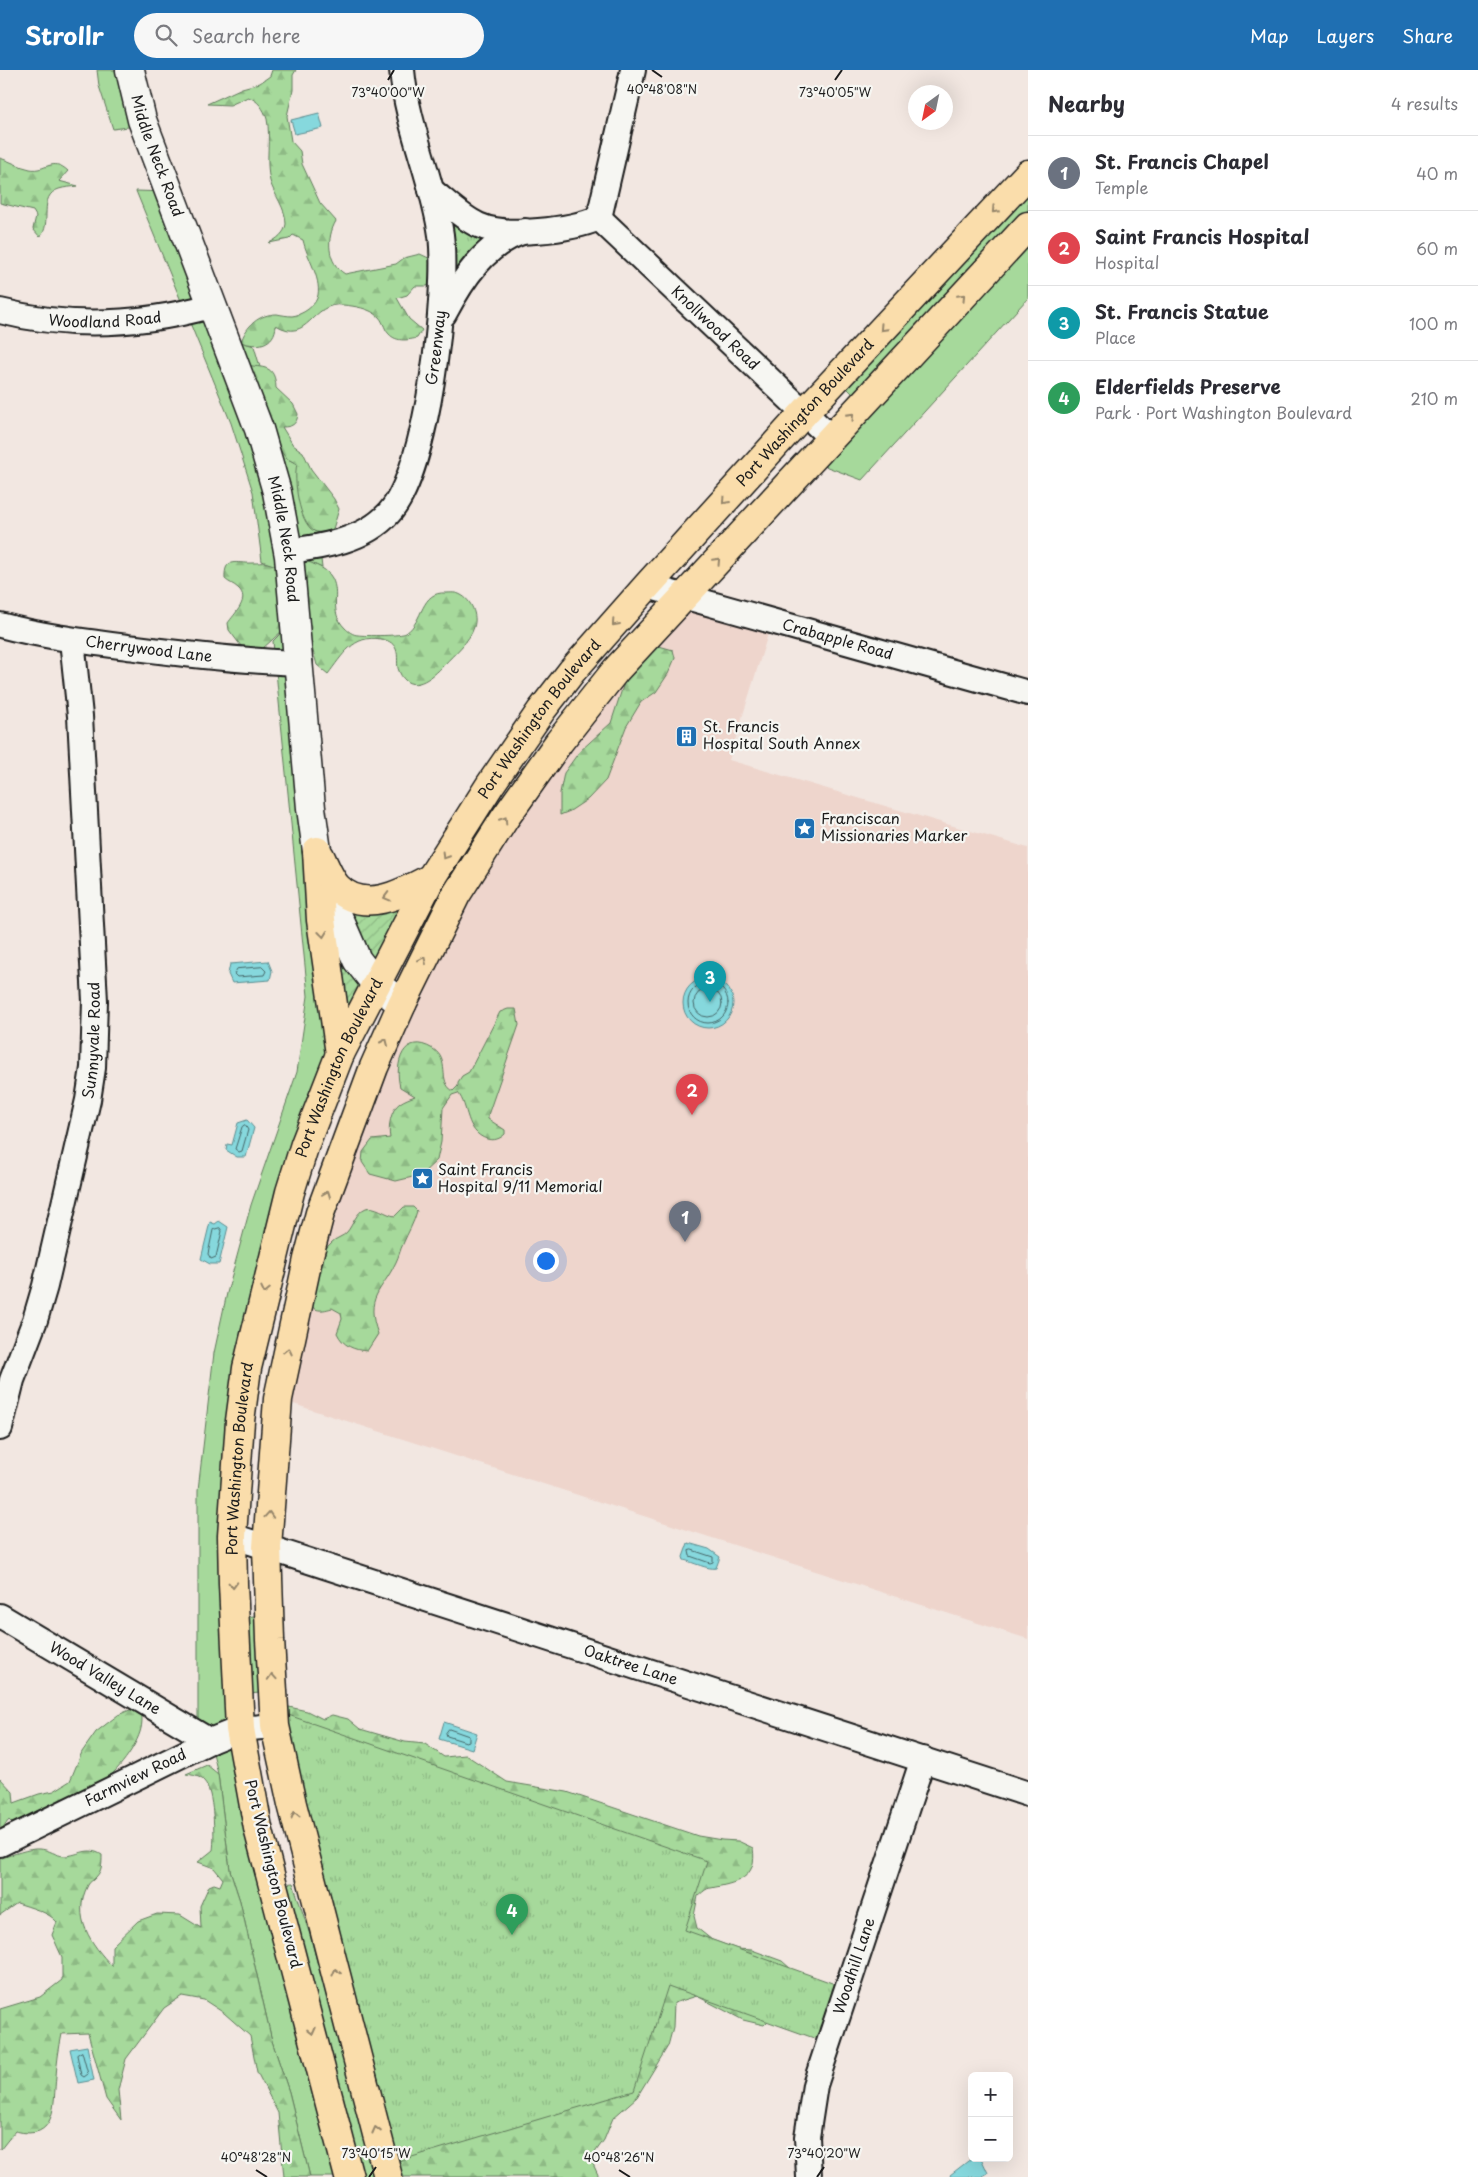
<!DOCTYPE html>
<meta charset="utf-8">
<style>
:root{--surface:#fff;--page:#f7f7f7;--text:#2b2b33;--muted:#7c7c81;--line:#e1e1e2;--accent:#1f6fb2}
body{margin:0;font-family:"Playpen Sans",sans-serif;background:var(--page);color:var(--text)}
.controls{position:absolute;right:15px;bottom:15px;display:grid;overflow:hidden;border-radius:8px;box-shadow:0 5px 20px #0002}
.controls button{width:45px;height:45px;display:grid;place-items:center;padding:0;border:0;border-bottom:1px solid var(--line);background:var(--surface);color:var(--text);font:25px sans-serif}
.compass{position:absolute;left:908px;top:15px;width:45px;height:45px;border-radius:50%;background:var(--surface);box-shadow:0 5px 20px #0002;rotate:213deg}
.you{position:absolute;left:545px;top:1190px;width:18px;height:18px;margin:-12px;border:4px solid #fff;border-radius:50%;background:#1a73e8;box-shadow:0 0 0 8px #1a73e833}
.badge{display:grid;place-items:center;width:32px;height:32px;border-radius:50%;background:var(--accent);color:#fff;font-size:16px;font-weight:700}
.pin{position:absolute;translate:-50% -41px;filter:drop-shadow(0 1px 2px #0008)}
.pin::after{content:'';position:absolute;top:26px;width:18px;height:15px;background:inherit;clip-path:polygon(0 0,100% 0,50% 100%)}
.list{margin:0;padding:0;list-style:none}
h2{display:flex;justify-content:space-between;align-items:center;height:65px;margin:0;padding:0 20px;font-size:21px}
h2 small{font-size:16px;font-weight:400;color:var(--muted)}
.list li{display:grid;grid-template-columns:32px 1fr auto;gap:15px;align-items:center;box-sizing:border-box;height:75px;padding:0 20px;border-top:1px solid var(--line)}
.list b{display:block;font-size:19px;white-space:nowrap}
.list p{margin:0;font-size:16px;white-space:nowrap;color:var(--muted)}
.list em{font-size:16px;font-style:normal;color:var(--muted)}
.icon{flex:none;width:28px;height:28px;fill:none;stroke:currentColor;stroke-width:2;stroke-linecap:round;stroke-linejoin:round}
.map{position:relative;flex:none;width:1028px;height:2107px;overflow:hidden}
header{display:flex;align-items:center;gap:30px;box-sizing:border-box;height:70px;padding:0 25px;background:var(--accent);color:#fff}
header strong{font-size:24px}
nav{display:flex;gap:28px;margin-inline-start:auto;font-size:18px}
.search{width:350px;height:45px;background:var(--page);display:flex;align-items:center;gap:12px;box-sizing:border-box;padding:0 18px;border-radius:28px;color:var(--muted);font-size:19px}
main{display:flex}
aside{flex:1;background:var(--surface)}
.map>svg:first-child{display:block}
</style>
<header>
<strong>Strollr</strong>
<div class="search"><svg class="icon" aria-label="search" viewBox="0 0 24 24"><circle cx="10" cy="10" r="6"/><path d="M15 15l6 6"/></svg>Search here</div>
<nav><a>Map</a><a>Layers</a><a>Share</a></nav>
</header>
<main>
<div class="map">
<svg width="1028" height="2107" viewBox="0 0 1028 2107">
<defs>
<pattern id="forest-firs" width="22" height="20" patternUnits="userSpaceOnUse" patternTransform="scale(1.25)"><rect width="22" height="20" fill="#a6d99b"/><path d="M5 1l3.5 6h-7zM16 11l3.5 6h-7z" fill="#8eba85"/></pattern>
<pattern id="park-tufts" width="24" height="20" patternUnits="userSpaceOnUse" patternTransform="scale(1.25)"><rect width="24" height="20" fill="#a6d99b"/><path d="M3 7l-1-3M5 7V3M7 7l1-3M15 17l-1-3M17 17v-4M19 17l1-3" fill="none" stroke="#8eba85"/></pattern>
<pattern id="garden-furrows" width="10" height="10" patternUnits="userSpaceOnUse" patternTransform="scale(1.25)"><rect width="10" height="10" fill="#a6d99b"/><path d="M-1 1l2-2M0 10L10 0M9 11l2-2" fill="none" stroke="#8eba85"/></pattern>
</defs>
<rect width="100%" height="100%" fill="#f2e7e1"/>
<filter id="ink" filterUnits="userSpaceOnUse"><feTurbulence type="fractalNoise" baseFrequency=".02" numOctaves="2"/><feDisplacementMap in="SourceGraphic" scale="10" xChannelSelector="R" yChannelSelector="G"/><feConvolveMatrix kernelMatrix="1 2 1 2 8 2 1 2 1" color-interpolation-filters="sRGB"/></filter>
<g filter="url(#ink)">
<polygon fill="#eed5cc" points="684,526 772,551 729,690 1028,778 1028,1569 278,1329 308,1189 456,825"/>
<g fill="#a6d99b" stroke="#617a5c">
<polygon points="97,0 130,0 143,55 113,59 99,16"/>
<polygon points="1028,120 1028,143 856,327 845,316"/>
<polygon points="136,121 169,122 241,272 254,276 286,388 297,394 314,461 318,462 322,498 297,487 278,497 262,491 253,422 231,353"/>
<polygon points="1028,163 1028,228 862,410 814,392"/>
<polygon points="283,561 340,984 247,1297 240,1659 349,2107 310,2107 289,2022 272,1971 240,1831 230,1800 218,1704 210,1670 198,1662 198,1420 214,1283 227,1223 251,1135 297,1002 308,926 273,571"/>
<polygon points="255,1546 261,1623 246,1624 240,1547"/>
<polygon points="293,1813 310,1865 375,2107 360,2107 281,1814"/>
</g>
<g fill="url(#forest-firs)" stroke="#617a5c">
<path d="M 272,0 L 296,0 L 293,5 L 293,20 L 287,46 L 291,71 L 300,81 L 302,94 L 320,133 L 336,151 C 326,168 327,193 345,204 L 396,194 L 404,188 L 420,184 L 433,190 L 430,214 L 427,216 L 415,216 L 407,225 L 397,228 L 409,249 L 422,260 L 417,268 C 405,271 393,272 386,260 C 384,256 382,250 379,247 C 370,238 354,236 343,235 C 311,231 309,275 276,255 C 275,275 257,278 241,272 C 246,256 259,244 277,244 C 282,245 288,246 292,246 C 302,245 316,236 318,225 C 321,207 307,188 303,170 L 293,165 L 289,169 L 269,173 C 277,169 285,163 286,154 C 286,138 274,125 270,111 C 265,90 271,68 267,49 C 264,39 258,30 248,27 L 230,35 L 207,34 L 242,18 L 260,13 L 270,6 Z"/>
<path d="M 0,88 C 10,91 20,97 30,99 C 46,102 52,86 68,101 L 59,111 L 78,116 C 72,117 65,117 59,119 C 37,126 53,154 40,167 L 33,159 L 36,146 L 33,141 L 0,133 Z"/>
<path d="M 244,295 C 264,298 275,294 276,318 L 293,334 L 298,344 C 297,355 291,357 282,357 L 293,375 L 303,382 L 311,399 L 334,429 L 339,439 L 333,459 C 327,461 321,464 314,461 C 299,453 293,409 297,394 L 286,388 L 272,369 Z"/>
<path d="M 297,487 C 308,493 326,496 332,508 C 341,525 328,541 345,558 C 348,561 353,565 358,565 C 365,566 402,566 406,563 C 424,551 420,521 446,523 C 451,523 456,522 461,525 C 471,530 478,545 474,557 C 470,571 454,584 444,595 C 433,607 410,627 399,601 C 396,595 399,586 396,579 C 393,572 387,570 381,569 C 353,564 342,586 328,604 L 317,595 L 309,567 L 282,561 L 262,579 L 241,576 L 229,560 L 228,553 C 234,544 251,529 238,518 C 234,514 229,513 225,509 C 224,486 236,494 252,493 C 265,493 265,491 278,497 Z"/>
<polygon points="659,576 673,580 675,588 668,604 656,622 641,632 626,657 606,710 588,729 570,741 560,745 560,723 564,703 579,682 611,653 626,607 641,586"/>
<path d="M 508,939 L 516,939 L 519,955 L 488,1045 L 488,1049 L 505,1060 L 505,1064 C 500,1069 494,1071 487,1069 C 465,1062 469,1036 458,1023 L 452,1025 L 443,1038 L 441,1072 L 437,1090 L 421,1105 L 396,1111 L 370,1104 L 362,1092 L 363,1082 L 372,1070 L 390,1068 C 388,1058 390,1040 400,1033 C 404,1030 410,1028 415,1026 L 400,1017 C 394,994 403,961 433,979 C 451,990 437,1011 453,1021 L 458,1016 L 458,1012 L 462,1006 L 469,1002 L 500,942 Z"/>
<path d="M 404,1137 L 413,1137 L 417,1141 C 414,1153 408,1162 403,1174 C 400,1180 399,1186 396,1192 C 382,1222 364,1226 378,1264 L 367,1281 C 354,1280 343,1276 337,1263 L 342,1249 L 341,1243 L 332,1238 C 319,1242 314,1241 306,1230 C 312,1212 316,1186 331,1173 C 335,1168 343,1167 347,1162 C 353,1155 356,1142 366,1138 C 375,1135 386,1145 395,1146 Z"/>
<path d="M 141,1635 C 142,1644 143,1653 140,1662 C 134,1681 114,1706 97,1716 C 74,1731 46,1742 21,1754 L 13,1754 L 9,1750 L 0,1761 L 0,1708 L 13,1722 L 14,1733 L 39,1724 L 54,1721 L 70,1711 L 82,1682 L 96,1662 L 118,1645 Z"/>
<path d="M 289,1637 L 307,1641 L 323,1649 L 332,1645 L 348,1649 L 360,1659 L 405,1672 L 425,1674 L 444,1687 L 466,1685 L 507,1712 L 567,1722 L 698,1766 L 722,1770 L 738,1771 L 753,1778 C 758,1809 736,1813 711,1818 C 706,1818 702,1823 698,1826 L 694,1846 L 697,1858 L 712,1870 L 737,1879 L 752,1880 L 782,1891 L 791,1899 L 805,1904 L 406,1789 L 279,1638 Z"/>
<path d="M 207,1695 L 218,1704 L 230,1800 L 240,1831 L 272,1971 L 289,2022 L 310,2107 L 284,2107 L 278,2043 L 257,2002 L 250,1966 L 224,1943 L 204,1930 L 182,1926 L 164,1938 L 126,1989 L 118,2020 L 121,2050 L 106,2029 L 88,1963 L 62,1964 C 59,1978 57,1992 56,2006 C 53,2034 58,2072 15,2061 L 0,2080 L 0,1939 L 40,1927 L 62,1910 L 62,1887 L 52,1865 L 57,1852 C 49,1842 29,1837 17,1833 L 0,1845 L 0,1767 L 2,1788 C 11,1785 30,1778 39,1779 C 49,1779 56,1786 65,1786 C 80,1785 88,1776 102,1785 C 102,1794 102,1801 96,1807 C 94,1810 89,1812 88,1815 C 71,1847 91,1874 112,1896 L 112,1876 L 138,1851 L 157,1844 L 180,1845 L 201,1858 L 200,1836 L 209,1816 L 214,1814 L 220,1816 L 223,1809 L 214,1798 L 198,1792 L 213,1780 C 215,1766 214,1721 204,1711 C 200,1706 192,1705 186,1704 Z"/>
<polygon points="645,1906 771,1948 764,1955 743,1950 697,1926 674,1933 673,1957 668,1976 637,2027 613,2048 604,2070 596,2081 593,2094 599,2107 388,2107 377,1957"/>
</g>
<g fill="url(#park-tufts)" stroke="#617a5c">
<polygon points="431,120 515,165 439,255"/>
<polygon points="274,1640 707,1791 685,1860 846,1918 828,1973 668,1916 634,2021 385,2095"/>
</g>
<polygon fill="url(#garden-furrows)" stroke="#617a5c" points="336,816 412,818 340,984"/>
<g fill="#86d8dd" stroke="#5c8d90">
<polygon points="319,43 323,58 295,64 291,50"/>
<polygon points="268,891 272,901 270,910 232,913 228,904 230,894"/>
<circle cx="708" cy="933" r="25"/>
<polygon points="247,1050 254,1058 246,1087 237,1087 226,1080 227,1074 232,1075 238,1053"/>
<polygon points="219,1151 228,1157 219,1194 210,1194 201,1189 210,1152 215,1154"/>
<path d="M 688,1473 L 709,1479 L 720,1487 L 716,1498 C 709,1500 692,1492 684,1490 L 683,1487 Z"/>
<polygon points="444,1652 477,1663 472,1679 439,1669"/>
<polygon points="87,1976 94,2010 78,2013 70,1979"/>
<polygon points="972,2088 981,2088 988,2103 981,2107 951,2107 950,2105"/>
</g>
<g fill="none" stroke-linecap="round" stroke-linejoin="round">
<g stroke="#466769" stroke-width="1">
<polygon points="262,897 266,901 264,905 237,907 234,904 237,899"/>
<circle cx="708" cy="933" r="20"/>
<circle cx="708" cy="933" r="14"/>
<polygon points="245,1055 248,1060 242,1081 239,1082 235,1079 242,1057"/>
<polygon points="220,1158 222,1161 216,1187 211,1189 208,1184 213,1160"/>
<polygon points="692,1480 713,1487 713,1492 710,1493 690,1486 689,1481"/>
<polygon points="449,1659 469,1666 469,1671 466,1672 447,1666 446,1663"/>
<polygon points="82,1982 88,2004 84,2007 81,2005 77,1985"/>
</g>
<defs>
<g id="minor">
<path d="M 431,120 C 446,132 461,147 478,155 C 506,168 571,160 599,148"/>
<path id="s1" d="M 599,148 L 831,368"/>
<polyline points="599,148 633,0"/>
<path id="s2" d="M 0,241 C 71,259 141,255 211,236"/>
<path d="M 444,244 C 462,210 485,173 525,161"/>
<path id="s3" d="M 288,481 C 323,477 365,470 389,443 C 428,401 448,222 441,165 C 433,109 407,57 402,0"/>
<path id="s4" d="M 647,516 L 1028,623"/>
<path id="s5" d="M 0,555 C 45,567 90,572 136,578 C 190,585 245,591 300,593"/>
<path id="s6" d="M 0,1358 L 12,1310 L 35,1250 L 45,1216 L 88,1030 L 93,998 L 95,931 L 80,646 L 72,570"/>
<path id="s7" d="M 232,1466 L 1028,1724"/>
<path id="s8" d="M 0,1546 L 210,1671"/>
<path id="s9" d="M 0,1774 L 210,1671 L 240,1659 L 275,1656"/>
<path id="s10" d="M 809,2107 L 807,2067 L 815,2015 L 923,1689"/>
</g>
<g id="secondary">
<path id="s11" d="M 130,0 L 142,50 L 259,359 L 277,422 L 289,486 L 311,738 L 317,781 L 337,844 L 357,890 L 376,914 L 402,934"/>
</g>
<g id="primary">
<polyline points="317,781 321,850 340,984"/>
<path d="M 320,786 C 325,796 329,808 337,817 C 364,845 403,823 431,808"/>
<path id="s12" d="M 349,2107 L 258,1758 L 240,1659 L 233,1514 L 232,1466 L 240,1351 L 247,1298 L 290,1122 L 305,1074 L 340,984 L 431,808 L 490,715 L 541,641 L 572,601 L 647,516 L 804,343 L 1028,104"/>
<polyline points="388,2107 292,1734 275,1656 270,1570 267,1477 278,1329 308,1189 320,1143 374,997 402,934 456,825 505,748 559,672 616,600 1028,156"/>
</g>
</defs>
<use href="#minor" stroke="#1c1c1c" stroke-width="28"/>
<use href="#secondary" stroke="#1c1c1c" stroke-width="31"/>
<use href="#primary" stroke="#1c1c1c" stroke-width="31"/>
<use href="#minor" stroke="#f6f6f2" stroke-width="24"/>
<use href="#secondary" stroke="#f6f6f2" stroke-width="28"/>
<use href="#primary" stroke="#faddab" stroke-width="28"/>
</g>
<defs><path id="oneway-chevron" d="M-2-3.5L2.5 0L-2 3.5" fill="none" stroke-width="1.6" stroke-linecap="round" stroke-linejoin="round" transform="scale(1.25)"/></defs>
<g stroke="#96866b">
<use href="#oneway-chevron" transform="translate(995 140) rotate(133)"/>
<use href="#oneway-chevron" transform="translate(962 227) rotate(-47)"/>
<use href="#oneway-chevron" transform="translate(883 258) rotate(133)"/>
<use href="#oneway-chevron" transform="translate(851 346) rotate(-47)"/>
<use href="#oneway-chevron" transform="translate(725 431) rotate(132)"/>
<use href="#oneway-chevron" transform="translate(717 491) rotate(-47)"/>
<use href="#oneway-chevron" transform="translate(615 553) rotate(131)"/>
<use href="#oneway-chevron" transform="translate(504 750) rotate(-57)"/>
<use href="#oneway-chevron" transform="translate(445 786) rotate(122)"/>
<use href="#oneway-chevron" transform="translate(387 827) rotate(165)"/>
<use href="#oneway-chevron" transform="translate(323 864) rotate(83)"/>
<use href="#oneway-chevron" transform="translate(423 890) rotate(-65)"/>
<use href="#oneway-chevron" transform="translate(385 972) rotate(-66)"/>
<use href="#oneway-chevron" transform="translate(327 1124) rotate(-69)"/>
<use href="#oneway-chevron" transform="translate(265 1220) rotate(103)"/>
<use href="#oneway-chevron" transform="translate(288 1281) rotate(-77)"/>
<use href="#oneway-chevron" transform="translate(269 1445) rotate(-86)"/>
<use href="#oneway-chevron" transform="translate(233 1515) rotate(88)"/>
<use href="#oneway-chevron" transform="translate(272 1607) rotate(-94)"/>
<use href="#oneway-chevron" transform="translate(295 1745) rotate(-104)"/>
<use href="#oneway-chevron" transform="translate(336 1902) rotate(-105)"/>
<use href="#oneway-chevron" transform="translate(312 1961) rotate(76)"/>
<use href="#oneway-chevron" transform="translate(376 2060) rotate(-104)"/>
</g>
</g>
<path fill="none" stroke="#1c1c1c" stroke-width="2" d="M 652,0 L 662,7M 388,10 L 394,0M 835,10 L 842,0M 256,2100 L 267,2107M 619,2100 L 630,2107M 369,2107 L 376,2097M 817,2107 L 824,2097"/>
<defs>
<symbol id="building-square" viewBox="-11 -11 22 22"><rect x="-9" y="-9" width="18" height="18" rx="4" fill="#1f6fb2" stroke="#f6f6f2"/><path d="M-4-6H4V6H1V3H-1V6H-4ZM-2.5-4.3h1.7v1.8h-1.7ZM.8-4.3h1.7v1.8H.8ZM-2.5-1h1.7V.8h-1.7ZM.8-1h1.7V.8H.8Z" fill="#fff"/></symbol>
<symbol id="sight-square" viewBox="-11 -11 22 22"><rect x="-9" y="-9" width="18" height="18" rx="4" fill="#1f6fb2" stroke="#f6f6f2"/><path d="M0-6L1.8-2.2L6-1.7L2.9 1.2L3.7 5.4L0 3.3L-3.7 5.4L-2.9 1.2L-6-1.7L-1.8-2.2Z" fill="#fff"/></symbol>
</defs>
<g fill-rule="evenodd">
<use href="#building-square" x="674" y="654" width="25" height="25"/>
<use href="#sight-square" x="792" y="746" width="25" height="25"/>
<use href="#sight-square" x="410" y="1096" width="25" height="25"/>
</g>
<g text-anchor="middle" stroke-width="4.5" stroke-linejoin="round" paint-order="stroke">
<g font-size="15" fill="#1c1c1c" stroke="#f6f6f2">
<text dy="5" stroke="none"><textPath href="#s11" startOffset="90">Middle Neck Road</textPath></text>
<text dy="5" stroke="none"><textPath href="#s2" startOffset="106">Woodland Road</textPath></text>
<text dy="5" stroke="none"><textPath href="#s1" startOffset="160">Knollwood Road</textPath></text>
<text dy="5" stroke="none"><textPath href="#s3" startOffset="284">Greenway</textPath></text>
<text dy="5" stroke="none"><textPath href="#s12" startOffset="1948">Port Washington Boulevard</textPath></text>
<text dy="5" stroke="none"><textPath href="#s11" startOffset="495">Middle Neck Road</textPath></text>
<text dy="5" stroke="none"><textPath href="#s4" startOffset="198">Crabapple Road</textPath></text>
<text dy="5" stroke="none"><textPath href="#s5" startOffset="151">Cherrywood Lane</textPath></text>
<text dy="5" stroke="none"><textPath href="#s12" startOffset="1542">Port Washington Boulevard</textPath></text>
<text dy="5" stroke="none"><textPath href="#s6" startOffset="400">Sunnyvale Road</textPath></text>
<text dy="5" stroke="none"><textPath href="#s12" startOffset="1138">Port Washington Boulevard</textPath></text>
<text dy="5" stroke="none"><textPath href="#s12" startOffset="732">Port Washington Boulevard</textPath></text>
<text dy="5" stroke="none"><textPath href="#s7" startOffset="419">Oaktree Lane</textPath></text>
<text dy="5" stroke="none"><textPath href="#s8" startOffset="122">Wood Valley Lane</textPath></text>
<text dy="5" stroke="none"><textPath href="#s9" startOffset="151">Farmview Road</textPath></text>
<text transform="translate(273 1804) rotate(76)" y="5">Port Washington Boulevard</text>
<text dy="5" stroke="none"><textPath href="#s10" startOffset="218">Woodhill Lane</textPath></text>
</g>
<g font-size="15" fill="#1c1c1c" stroke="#f6f6f2" text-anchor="start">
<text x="703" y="662">St. Francis<tspan x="703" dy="17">Hospital South Annex</tspan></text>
<text x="821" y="754">Franciscan<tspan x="821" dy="17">Missionaries Marker</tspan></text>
<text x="438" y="1105">Saint Francis<tspan x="438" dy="17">Hospital 9/11 Memorial</tspan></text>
</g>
</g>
<g font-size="12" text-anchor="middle" fill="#1c1c1c" stroke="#f6f6f2" stroke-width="4.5" stroke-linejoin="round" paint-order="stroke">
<text x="662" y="24">40°48'08"N</text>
<text x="388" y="27">73°40'00"W</text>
<text x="835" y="27">73°40'05"W</text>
<text x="376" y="2088">73°40'15"W</text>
<text x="824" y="2088">73°40'20"W</text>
<text x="256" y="2092">40°48'28"N</text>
<text x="619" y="2092">40°48'26"N</text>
</g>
</svg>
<div class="controls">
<button>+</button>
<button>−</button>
</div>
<svg class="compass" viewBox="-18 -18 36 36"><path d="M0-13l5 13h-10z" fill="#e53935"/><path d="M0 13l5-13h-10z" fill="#7c7c81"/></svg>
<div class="you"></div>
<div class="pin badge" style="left:685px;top:1172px;background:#6b7280">1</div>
<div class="pin badge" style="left:692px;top:1045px;background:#e0444e">2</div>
<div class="pin badge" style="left:710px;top:932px;background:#0f9aa8">3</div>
<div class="pin badge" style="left:512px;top:1865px;background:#2e9e5b">4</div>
</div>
<aside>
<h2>Nearby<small>4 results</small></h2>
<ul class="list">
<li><span class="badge" style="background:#6b7280">1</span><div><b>St. Francis Chapel</b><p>Temple</p></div><em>40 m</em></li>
<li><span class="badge" style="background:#e0444e">2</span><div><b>Saint Francis Hospital</b><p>Hospital</p></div><em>60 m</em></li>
<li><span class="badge" style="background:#0f9aa8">3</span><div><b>St. Francis Statue</b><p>Place</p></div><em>100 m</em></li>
<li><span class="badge" style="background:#2e9e5b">4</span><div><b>Elderfields Preserve</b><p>Park · Port Washington Boulevard</p></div><em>210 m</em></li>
</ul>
</aside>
</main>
